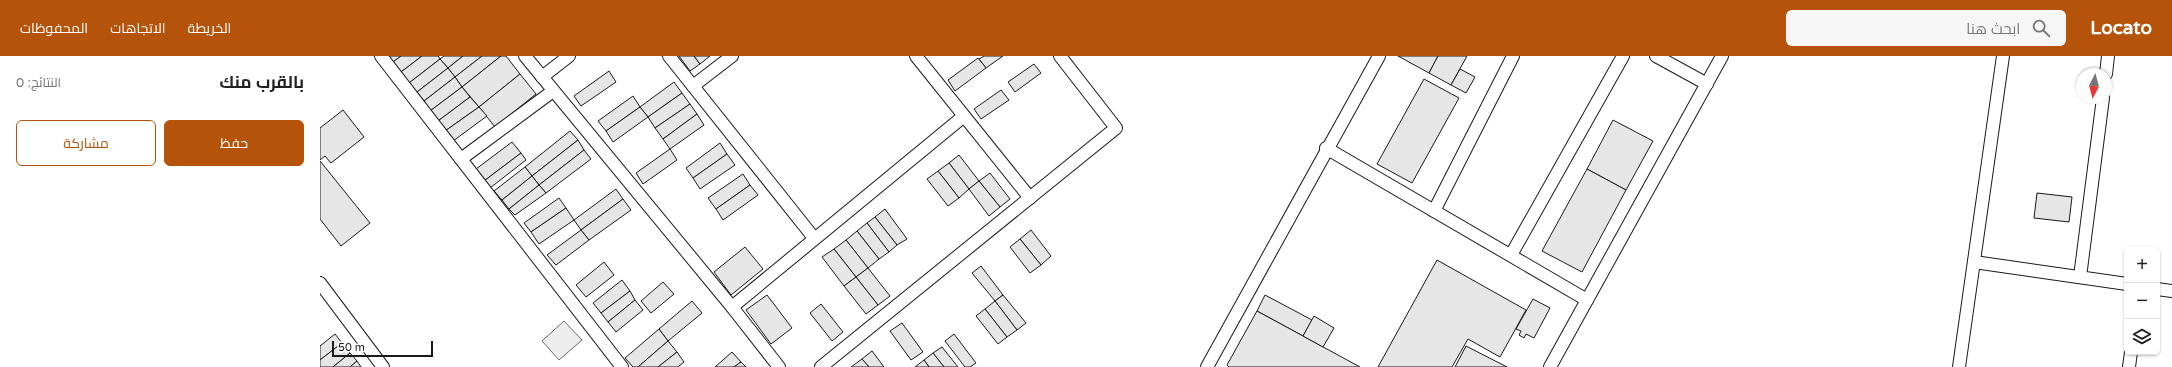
<!DOCTYPE html>
<html lang="ar">
<meta charset="utf-8">
<style>
:root{--surface:#fff;--page:#f6f6f6;--text:#222;--muted:#767676;--line:#e0e0e0;--accent:#b45309}
body{margin:0;font-family:"Varela Round",Cairo,sans-serif;background:var(--page);color:var(--text);direction:rtl}
.controls{position:absolute;right:12px;bottom:12px;display:grid;overflow:hidden;border-radius:6px;box-shadow:0 1px 3px #0004}
.controls button{width:36px;height:36px;display:grid;place-items:center;padding:0;border:0;border-bottom:1px solid var(--line);background:var(--surface);color:var(--text);font:20px sans-serif}
.compass{position:absolute;left:1756px;top:12px;width:36px;height:36px;border-radius:50%;background:var(--surface);box-shadow:0 1px 3px #0004;rotate:186deg}
.scale{position:absolute;left:12px;bottom:10px;width:101px;box-sizing:border-box;padding-left:4px;border:2px solid #1a1a1a;border-top:0;font-size:11px;line-height:14px;white-space:nowrap;color:#1a1a1a;-webkit-text-stroke:3px #fff;paint-order:stroke}
.list{margin:0;padding:0;list-style:none}
h2{display:flex;justify-content:space-between;align-items:center;height:52px;margin:0;padding:0 16px;font-size:17px}
h2 small{font-size:13px;font-weight:400;color:var(--muted)}
.actions{display:flex;gap:8px;padding:12px 16px}
.actions a{flex:1;padding:9px 0;border:1px solid var(--accent);border-radius:6px;text-align:center;font-size:14px;color:var(--accent)}
.actions .main{background:var(--accent);color:#fff}
.icon{flex:none;width:22px;height:22px;fill:none;stroke:currentColor;stroke-width:2;stroke-linecap:round;stroke-linejoin:round}
.map{position:relative;flex:none;width:1852px;height:311px;overflow:hidden;direction:ltr}
header{display:flex;align-items:center;gap:24px;box-sizing:border-box;height:56px;padding:0 20px;background:var(--accent);color:#fff}
header strong{font-size:19px}
nav{display:flex;gap:22px;margin-inline-start:auto;font-size:14px}
.search{width:280px;height:36px;background:var(--page);display:flex;align-items:center;gap:10px;box-sizing:border-box;padding:0 14px;border-radius:6px;color:var(--muted);font-size:15px}
main{display:flex}
aside{flex:1;background:var(--surface)}
.map>svg:first-child{display:block}
</style>
<header>
<strong>Locato</strong>
<div class="search"><svg class="icon" aria-label="search" viewBox="0 0 24 24"><circle cx="10" cy="10" r="6"/><path d="M15 15l6 6"/></svg>ابحث هنا</div>
<nav><a>الخريطة</a><a>الاتجاهات</a><a>المحفوظات</a></nav>
</header>
<main>
<div class="map">
<svg width="1852" height="311" viewBox="0 0 1852 311">
<rect width="100%" height="100%" fill="#fff"/>
<polygon fill="#ededed" stroke="#6a6a6a" points="244,265 262,284 239,304 222,285"/>
<g fill="#e6e6e6" stroke="#1a1a1a">
<polygon points="68,0 81,0 73,6"/>
<polygon points="81,0 102,0 81,16 73,6"/>
<polygon points="102,0 118,0 120,3 89,27 81,16"/>
<polygon points="124,0 143,0 128,12 120,3"/>
<polygon points="143,0 162,0 135,21 128,12"/>
<polygon points="162,0 181,0 142,31 135,21"/>
<polygon points="181,0 186,0 200,18 159,51 142,31"/>
<polygon points="359,0 374,0 380,8 370,15"/>
<polygon points="374,0 390,0 380,8"/>
<polygon points="664,0 683,0 666,12 659,3"/>
<polygon points="1078,0 1118,0 1109,17"/>
<polygon points="1118,0 1147,0 1131,29 1109,17"/>
<polygon points="658,2 666,12 635,35 628,24"/>
<polygon points="120,3 128,12 97,36 89,27"/>
<polygon points="714,8 721,17 695,36 688,26"/>
<polygon points="128,12 135,21 104,45 97,36"/>
<polygon points="1140,13 1155,21 1146,37 1131,29"/>
<polygon points="289,15 296,26 261,50 254,40"/>
<polygon points="200,18 216,38 175,71 159,51"/>
<polygon points="135,21 142,31 110,55 104,45"/>
<polygon points="1104,23 1139,42 1092,127 1057,108"/>
<polygon points="354,26 362,37 328,61 320,51"/>
<polygon points="142,31 150,41 118,65 110,55"/>
<polygon points="681,34 689,44 661,63 654,53"/>
<polygon points="362,37 370,48 335,72 328,61"/>
<polygon points="313,40 320,51 286,75 278,65"/>
<polygon points="150,41 159,51 125,75 118,65"/>
<polygon points="370,48 377,58 343,83 335,72"/>
<polygon points="159,51 167,60 133,85 125,75"/>
<polygon points="320,51 328,61 293,86 286,75"/>
<polygon points="23,54 44,81 11,107 5,100 0,104 0,72"/>
<polygon points="377,58 384,69 350,93 343,83"/>
<polygon points="1293,64 1333,85 1306,134 1267,113"/>
<polygon points="250,75 258,84 212,120 205,111"/>
<polygon points="258,84 264,94 219,129 212,120"/>
<polygon points="192,86 201,97 164,125 156,113"/>
<polygon points="400,87 407,98 373,122 366,112"/>
<polygon points="350,93 357,104 323,128 316,117"/>
<polygon points="264,94 271,103 226,137 219,129"/>
<polygon points="201,97 206,104 170,132 164,125"/>
<polygon points="407,98 415,109 380,133 373,122"/>
<polygon points="639,99 659,125 649,133 629,107"/>
<polygon points="0,105 50,167 21,190 0,163"/>
<polygon points="629,107 649,133 639,142 618,115"/>
<polygon points="205,111 212,120 182,144 174,135"/>
<polygon points="1267,113 1306,134 1262,216 1222,195"/>
<polygon points="618,115 639,142 628,150 607,123"/>
<polygon points="670,117 690,143 680,151 659,125"/>
<polygon points="423,118 430,129 396,153 388,142"/>
<polygon points="212,120 219,129 189,153 182,144"/>
<polygon points="659,125 680,151 669,160 649,133"/>
<polygon points="219,129 226,137 195,159 189,153"/>
<polygon points="430,129 438,139 403,164 396,153"/>
<polygon points="296,133 303,143 261,174 254,164"/>
<polygon points="1717,137 1752,141 1749,166 1714,162"/>
<polygon points="239,142 246,152 211,176 204,167"/>
<polygon points="303,143 311,154 269,184 261,174"/>
<polygon points="246,152 254,164 219,188 211,176"/>
<polygon points="565,153 587,183 577,189 555,161"/>
<polygon points="555,161 577,189 569,196 547,167"/>
<polygon points="547,167 569,196 559,203 537,175"/>
<polygon points="261,174 269,184 236,209 227,199"/>
<polygon points="711,174 731,200 721,209 700,183"/>
<polygon points="537,175 559,203 548,212 526,184"/>
<polygon points="700,183 721,209 710,217 690,191"/>
<polygon points="526,184 548,212 536,221 514,193"/>
<polygon points="425,191 443,213 411,239 394,216"/>
<polygon points="514,193 536,221 524,230 502,201"/>
<polygon points="1117,204 1206,254 1180,301 1148,283 1132,311 1058,311"/>
<polygon points="284,206 294,219 266,241 256,229"/>
<polygon points="661,210 683,239 675,245 652,217"/>
<polygon points="548,212 570,240 558,249 536,221"/>
<polygon points="536,221 558,249 546,258 524,230"/>
<polygon points="302,224 310,235 281,257 273,247"/>
<polygon points="343,226 354,238 331,257 321,245"/>
<polygon points="310,235 315,244 288,266 281,257"/>
<polygon points="447,239 472,272 451,288 426,254"/>
<polygon points="683,239 706,267 697,274 675,245"/>
<polygon points="945,239 992,264 983,280 937,255"/>
<polygon points="1213,243 1230,252 1214,282 1206,278 1204,282 1199,279 1201,275 1196,273"/>
<polygon points="315,244 323,254 296,276 288,266"/>
<polygon points="372,245 382,257 348,285 339,273"/>
<polygon points="675,245 697,274 687,281 665,253"/>
<polygon points="501,248 523,276 512,285 490,257"/>
<polygon points="665,253 687,281 678,288 656,260"/>
<polygon points="937,255 983,280 1040,311 909,311 907,309"/>
<polygon points="994,260 1014,272 1003,291 983,280"/>
<polygon points="582,267 603,296 591,304 570,275"/>
<polygon points="339,273 348,285 318,311 313,311 305,302"/>
<polygon points="15,278 22,287 0,304 0,290"/>
<polygon points="634,278 656,307 650,311 645,311 625,285"/>
<polygon points="348,285 357,296 338,311 318,311"/>
<polygon points="22,287 30,297 13,311 0,311 0,304"/>
<polygon points="1146,290 1187,311 1135,311"/>
<polygon points="622,291 638,311 624,311 613,297"/>
<polygon points="552,295 564,311 549,311 542,303"/>
<polygon points="357,296 364,306 358,311 338,311"/>
<polygon points="412,296 421,306 414,311 395,311"/>
<polygon points="30,297 37,305 30,311 13,311"/>
<polygon points="613,297 624,311 609,311 604,304"/>
<polygon points="542,303 549,311 531,311"/>
<polygon points="604,304 609,311 595,311"/>
<polygon points="37,305 41,311 30,311"/>
<polygon points="421,306 426,311 414,311"/>
</g>
<g fill="none" stroke-linecap="round" stroke-linejoin="round">
<defs>
<g id="street">
<polyline points="61,0 302,311"/>
<polyline points="205,0 412,251 459,311"/>
<polyline points="349,0 494,182"/>
<polyline points="596,0 710,142"/>
<polyline points="1336,0 1387,28"/>
<polyline points="1786,18 1788,0"/>
<polyline points="222,21 249,0"/>
<polyline points="373,30 412,0"/>
<polyline points="1006,92 1267,244"/>
<polyline points="141,103 233,35"/>
<polyline points="1114,155 1193,0"/>
<polyline points="1191,199 1303,0"/>
<polyline points="1654,206 1807,228"/>
<polyline points="1760,221 1783,42"/>
<polyline points="0,227 63,311"/>
<polyline points="1837,233 1852,235"/>
<polyline points="412,251 644,60"/>
<polyline points="501,311 796,72 740,0"/>
<polyline points="887,311 1059,0"/>
<polyline points="1230,311 1402,0"/>
<polyline points="1639,311 1683,0"/>
<polyline points="1809,311 1811,296"/>
</g>
</defs>
<use href="#street" stroke="#1a1a1a" stroke-width="14"/>
<use href="#street" stroke="#fff" stroke-width="12"/>
</g>
</svg>
<div class="controls">
<button>+</button>
<button>−</button>
<button><svg class="icon" aria-label="layers" viewBox="0 0 24 24"><path d="M12 4l9 5-9 5-9-5zM3 14l9 5 9-5"/></svg></button>
</div>
<svg class="compass" viewBox="-18 -18 36 36"><path d="M0-13l5 13h-10z" fill="#e53935"/><path d="M0 13l5-13h-10z" fill="#767676"/></svg>
<div class="scale">50 m</div>
</div>
<aside>
<h2>بالقرب منك<small>النتائج: 0</small></h2>
<ul class="list">
</ul>
<div class="actions"><a class="main">حفظ</a><a>مشاركة</a></div>
</aside>
</main>
